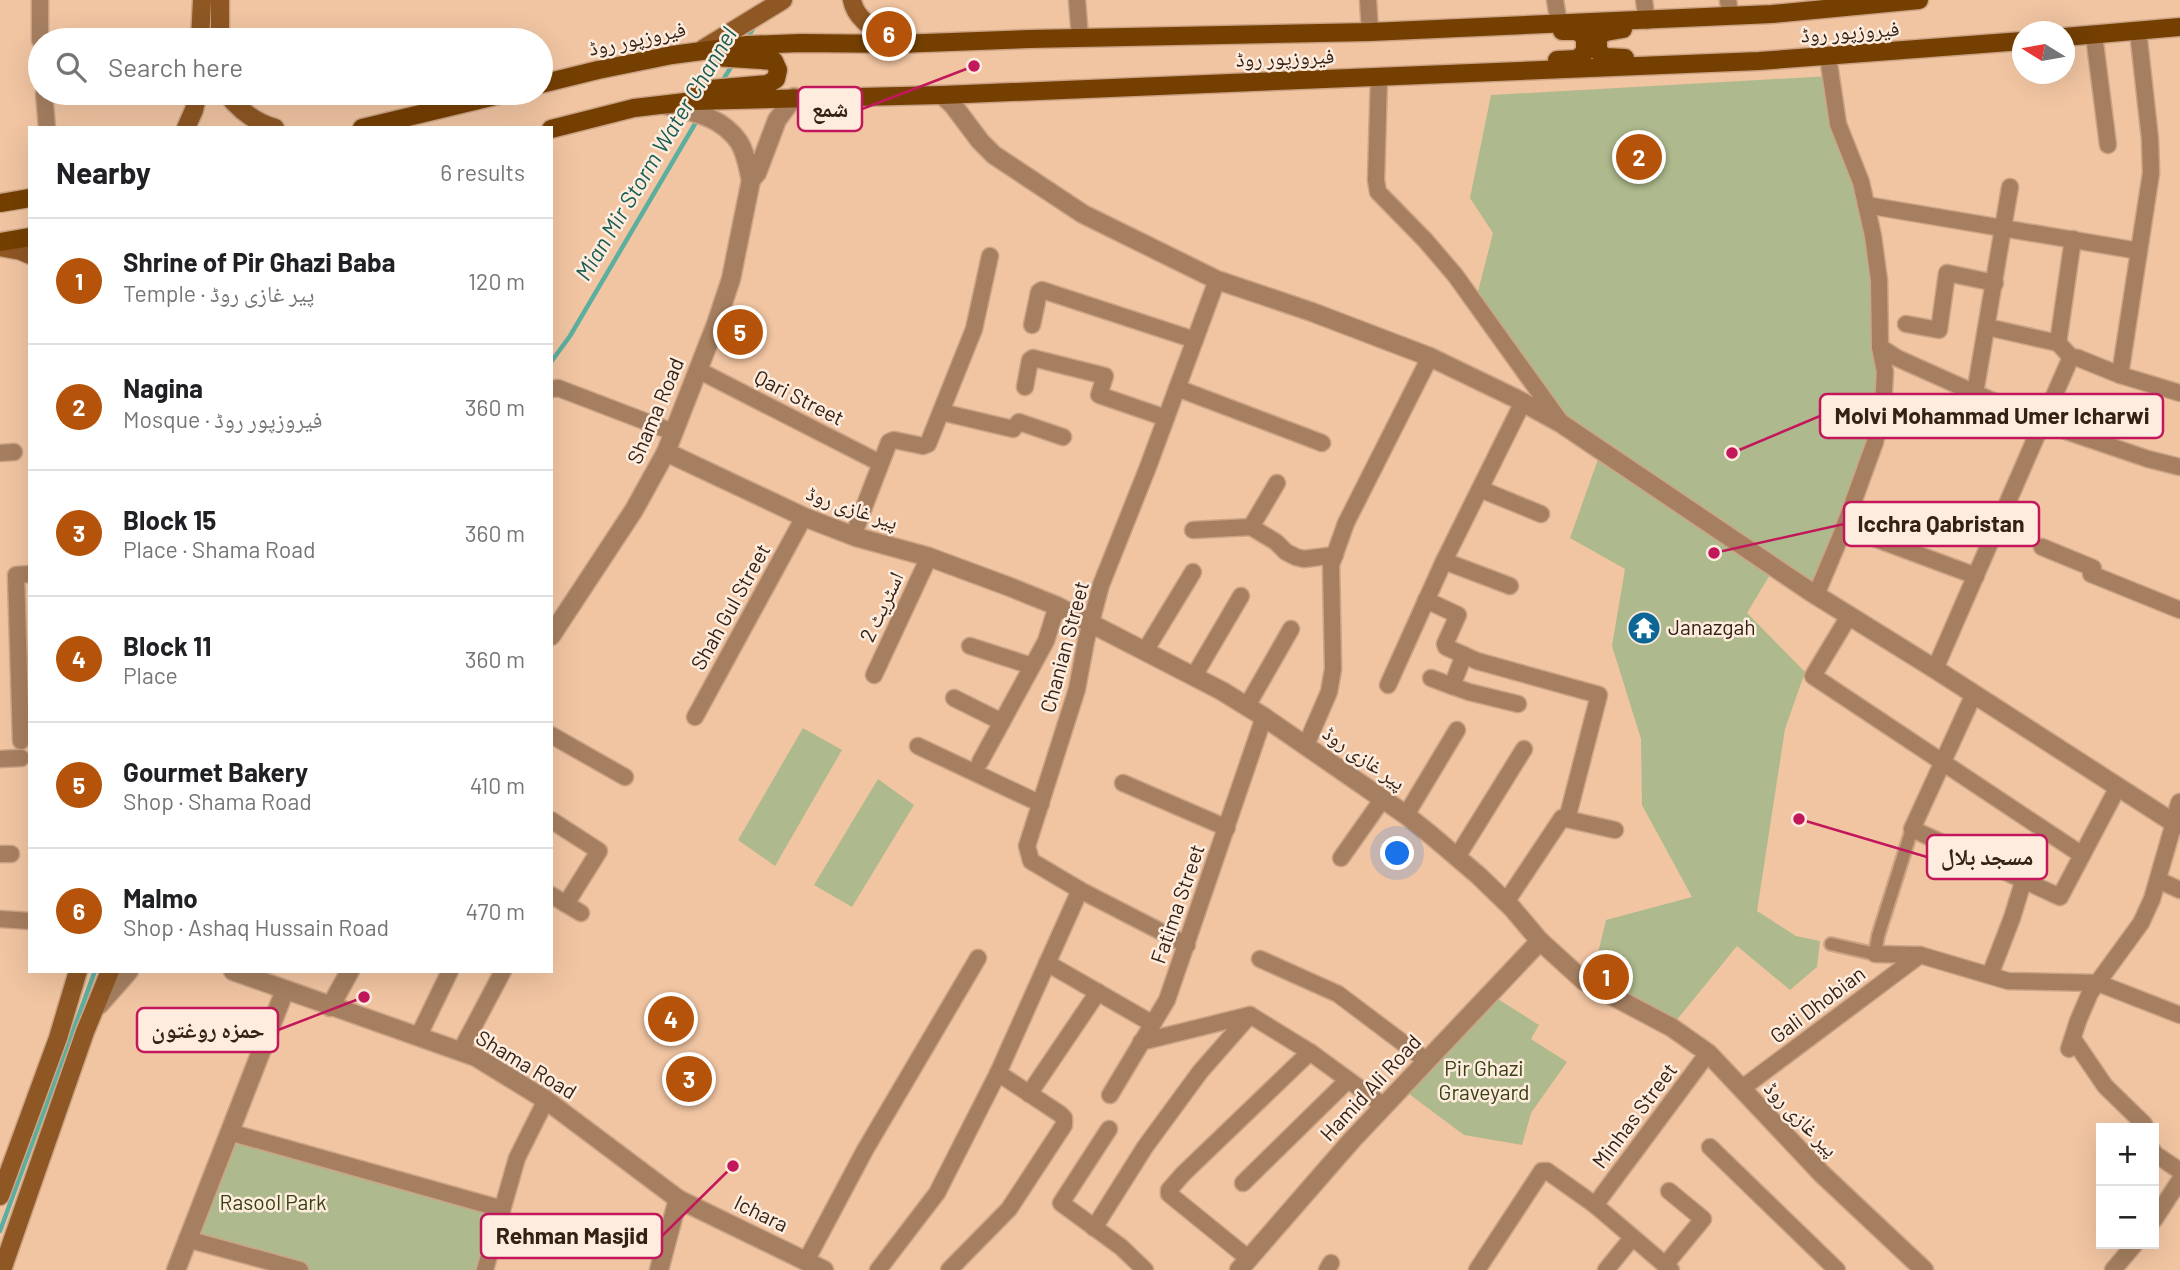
<!DOCTYPE html>
<meta charset="utf-8">
<style>
:root{--surface:#fff;--page:#f6f6f6;--text:#202124;--muted:#757577;--line:#e0e0e0;--accent:#b45309}
body{margin:0;font-family:Barlow,"Noto Naskh Arabic",sans-serif;background:var(--page);color:var(--text)}
.controls{position:absolute;right:21px;bottom:21px;display:grid;overflow:hidden;border-radius:0px;box-shadow:0 7px 28px #0002}
.controls button{width:63px;height:63px;display:grid;place-items:center;padding:0;border:0;border-bottom:2px solid var(--line);background:var(--surface);color:var(--text);font:35px sans-serif}
.compass{position:absolute;left:2012px;top:21px;width:63px;height:63px;border-radius:50%;background:var(--surface);box-shadow:0 7px 28px #0002;rotate:281deg}
.you{position:absolute;left:1398px;top:854px;width:24px;height:24px;margin:-18px;border:5px solid #fff;border-radius:50%;background:#1a73e8;box-shadow:0 0 0 10px #1a73e833}
.badge{display:grid;place-items:center;width:46px;height:46px;border-radius:50%;background:var(--accent);color:#fff;font-size:23px;font-weight:700}
.pin{position:absolute;translate:-50% -50%;border:4px solid #fff;box-shadow:0 2px 7px #0006}
.list{margin:0;padding:0;list-style:none}
h2{display:flex;justify-content:space-between;align-items:center;height:91px;margin:0;padding:0 28px;font-size:30px}
h2 small{font-size:23px;font-weight:400;color:var(--muted)}
.list li{display:grid;grid-template-columns:46px 1fr auto;gap:21px;align-items:center;box-sizing:border-box;height:126px;padding:0 28px;border-top:2px solid var(--line)}
.list b{display:block;font-size:26px;white-space:nowrap}
.list p{margin:0;font-size:23px;white-space:nowrap;color:var(--muted)}
.list em{font-size:23px;font-style:normal;color:var(--muted)}
.icon{flex:none;width:38px;height:38px;fill:none;stroke:currentColor;stroke-width:2;stroke-linecap:round;stroke-linejoin:round}
.map{position:relative;flex:none;width:2180px;height:1270px;overflow:hidden}
.search{position:absolute;background:var(--surface);box-shadow:0 7px 28px #0002;left:28px;top:28px;width:525px;height:77px;display:flex;align-items:center;gap:18px;box-sizing:border-box;padding:0 24px;border-radius:38px;color:var(--muted);font-size:26px}
.panel{position:absolute;background:var(--surface);box-shadow:0 7px 28px #0002;left:28px;top:126px;width:525px;height:847px;border-radius:0px}
.map>svg:first-child{display:block}
</style>
<div class="map">
<svg width="2180" height="1270" viewBox="0 0 2180 1270">
<rect width="100%" height="100%" fill="#f1c5a2"/>
<g fill="#aeba8d">
<polygon points="1830,76 1873,236 1882,410 1816,595 1774,568 1747,613 1805,672 1785,729 1757,911 1796,936 1820,941 1817,967 1790,990 1737,946 1671,1027 1610,996 1623,958 1598,953 1606,920 1692,897 1642,805 1641,739 1612,646 1625,569 1570,538 1601,451 1562,424 1475,303 1493,233 1470,198 1491,95"/>
<polygon points="803,728 842,750 775,866 738,840"/>
<polygon points="878,779 914,805 852,907 814,885"/>
<polygon points="1490,994 1539,1025 1531,1039 1567,1062 1531,1113 1522,1145 1464,1135 1401,1088"/>
<polygon points="229,1132 502,1209 485,1270 301,1270 187,1239"/>
</g>
<g fill="none" stroke-linecap="round" stroke-linejoin="round">
<g stroke="#5caf9f" stroke-width="4.5">
<polyline points="746,41 755,25"/>
<polyline points="721,83 733,64"/>
<polyline points="551,362 570,336 699,117"/>
<polyline points="0,1231 95,971"/>
</g>
<defs>
<polyline id="pedestrian" points="1831,944 1875,954 1878,936 1912,829"/>
<g id="minor">
<polyline points="40,0 40,40"/>
<polyline points="1077,0 1080,38"/>
<polyline points="1368,0 1370,32"/>
<polyline points="1555,0 1559,24"/>
<polyline points="1644,0 1647,21"/>
<polyline points="1728,0 1730,15"/>
<polyline points="2094,35 2108,145"/>
<polyline points="1379,77 1376,180 1378,192 1425,240 1455,275 1562,424"/>
<polyline points="44,93 47,128"/>
<polyline points="1866,205 2139,251"/>
<polyline points="1906,324 1939,330 1947,273 1995,283"/>
<polyline points="1032,325 1039,292 1042,290 1195,340"/>
<polyline points="1987,327 2058,343 2071,357 2078,358 2120,375 2180,393"/>
<polyline points="2058,343 2073,239"/>
<polyline points="1880,347 1897,358 2042,423 2148,459 2180,467"/>
<polyline points="698,370 880,463"/>
<polyline points="2120,375 2151,173 2150,139 2138,31"/>
<polyline points="1025,387 1030,360 1033,358 1105,376 1099,395 1166,418"/>
<polyline points="1177,388 1322,443"/>
<polyline points="551,389 558,388 673,432"/>
<polyline points="1975,393 2010,187"/>
<polyline points="941,412 1013,429 1019,422 1063,437"/>
<polyline points="0,453 14,452"/>
<polyline points="1480,489 1541,514"/>
<polyline points="1251,527 1277,483"/>
<polyline points="1844,527 1976,576"/>
<polyline points="1193,530 1251,527 1276,542 1286,552 1296,557 1304,559 1335,555"/>
<polyline points="853,536 889,442 894,440 923,446 928,444 974,329 990,256"/>
<polyline points="2042,547 2093,568 2091,574 2180,610"/>
<polyline points="1444,561 1510,586"/>
<polyline points="1816,595 1842,533 1875,442 1883,405 1885,372 1880,347 1879,280 1873,236 1861,182 1838,124 1828,57"/>
<polyline points="1426,600 1458,615 1445,644 1446,647 1477,661 1599,695 1567,819"/>
<polyline points="1849,616 1813,676 2082,855"/>
<polyline points="970,646 1032,666"/>
<polyline points="1145,651 1193,572"/>
<polyline points="1935,669 2071,357"/>
<polyline points="874,675 929,557"/>
<polyline points="1194,676 1241,596"/>
<polyline points="1431,678 1452,686 1464,655"/>
<polyline points="1388,685 1444,561 1523,402"/>
<polyline points="1452,686 1469,692 1518,704"/>
<polyline points="1974,694 1912,829 2060,897 2118,787"/>
<polyline points="954,698 1002,722"/>
<polyline points="1247,706 1291,629"/>
<polyline points="695,717 804,517"/>
<polyline points="551,735 625,777"/>
<polyline points="21,741 16,575 30,574"/>
<polyline points="1306,745 1329,692 1333,669 1331,565 1346,523 1430,357"/>
<polyline points="918,746 1041,804"/>
<polyline points="0,759 21,758"/>
<polyline points="980,762 1046,641 1057,606"/>
<polyline points="1123,783 1227,828"/>
<polyline points="1406,815 1457,730"/>
<polyline points="551,820 599,851 566,904"/>
<polyline points="0,854 11,854"/>
<polyline points="1457,857 1524,749"/>
<polyline points="1341,858 1382,800"/>
<polyline points="2158,880 2180,890"/>
<polyline points="551,895 581,913"/>
<polyline points="1506,902 1562,818 1615,830"/>
<polyline points="0,919 30,921"/>
<polyline points="1187,945 1080,890 1031,861 1027,846 1077,689 1086,641 1101,585 1148,467 1217,280"/>
<polyline points="1875,954 1920,955 2008,981 2098,983 2180,1015"/>
<polyline points="1260,959 1338,994 1427,1061"/>
<polyline points="1047,963 1153,1024"/>
<polyline points="1990,975 2012,918 2024,879"/>
<polyline points="418,1037 450,971"/>
<polyline points="2073,1039 2105,1086 2144,1124 2146,1128"/>
<polyline points="1141,1042 1250,1015"/>
<polyline points="2069,1049 2078,1021 2090,993 2141,923 2152,899 2174,823 2180,826"/>
<polyline points="460,1052 503,971"/>
<polyline points="1741,1089 1920,955"/>
<polyline points="1029,1094 1098,992"/>
<polyline points="1110,1095 1167,1000 1264,717"/>
<polyline points="1109,1129 1061,1203 1121,1247 1145,1270"/>
<polyline points="229,1132 502,1209"/>
<polyline points="1710,1147 1837,1270"/>
<polyline points="2154,1152 2155,1154 2180,1171"/>
<polyline points="1243,1183 1348,1080"/>
<polyline points="1595,1205 1708,1053"/>
<polyline points="2154,1220 2180,1180"/>
<polyline points="1094,1228 1145,1147 1200,1072 1250,1015 1310,1052"/>
<polyline points="187,1239 300,1270"/>
<polyline points="1249,1259 1169,1194 1169,1190 1183,1174 1310,1052 1384,1106"/>
<polyline points="806,1261 865,1150 978,958"/>
<polyline points="1665,1265 1703,1219 1669,1191"/>
<polyline points="485,1270 517,1158 546,1100"/>
<polyline points="878,1270 937,1193 998,1073 1080,890"/>
<polyline points="949,1270 1009,1209 1064,1125 1064,1118 1060,1114 998,1073"/>
<polyline points="1327,1270 1331,1263"/>
<polyline points="1477,1270 1542,1171 1547,1171 1595,1205 1671,1270"/>
<polyline points="1606,1270 1632,1238"/>
<polyline points="2113,1270 2135,1244"/>
</g>
<g id="tertiary">
<polyline points="942,95 953,105 980,141 994,155 1083,214 1217,280 1312,312 1430,357 1517,399 1562,424 1811,592 1935,669 2174,823 2180,803"/>
<path d="M 665,105 C 693,112 721,116 739,142 C 746,153 748,168 751,180"/>
<polyline points="666,452 804,517 856,537 929,557 1010,587 1057,606 1222,691 1264,717 1406,815 1431,835 1479,876 1512,908 1540,941 1584,981 1671,1027 1708,1053 1822,1174 1924,1270"/>
<polyline points="551,636 634,510 666,452 716,324 731,279 751,180 757,173 777,120 794,97"/>
<polyline points="233,971 476,1057 546,1100 678,1199 824,1270"/>
<polyline points="99,1005 129,971"/>
<polyline points="330,1007 350,971"/>
<polyline points="176,1270 285,990"/>
<polyline points="659,1270 678,1199"/>
<polyline points="1239,1270 1352,1140 1540,941"/>
</g>
<g id="secondary">
<polyline points="220,0 220,40"/>
<path d="M 852,0 C 856,23 881,31 898,44"/>
<polyline points="200,40 202,0"/>
<polyline points="703,49 783,0"/>
<path d="M 226,93 C 239,110 254,122 275,128"/>
<polyline points="186,128 194,110 198,93"/>
<polyline points="0,247 21,251 30,255"/>
<polyline points="0,1196 58,1038 78,971"/>
<polyline points="2,1270 85,1032 110,971"/>
</g>
<g id="primary">
<polyline points="1623,29 1606,32 1598,36 1598,51 1605,57 1625,58"/>
<polyline points="2064,37 2180,27"/>
<polyline points="1557,60 1577,59 1585,52 1585,37 1577,31 1562,31"/>
<polyline points="541,84 598,70 672,55 747,45 801,43 898,44 1029,39 1370,32 1772,14 1919,0"/>
<polyline points="699,90 768,84 776,79 778,70 774,61 714,57"/>
<polyline points="362,128 508,93"/>
<polyline points="551,129 634,108 694,101 942,95 1759,61 2022,41"/>
<polyline points="0,203 30,198"/>
<polyline points="0,242 30,237"/>
</g>
</defs>
<use href="#pedestrian" stroke="#cba486" stroke-width="16"/>
<use href="#minor" stroke="#cba486" stroke-width="19"/>
<use href="#tertiary" stroke="#cba486" stroke-width="21"/>
<use href="#secondary" stroke="#cba486" stroke-width="21"/>
<use href="#primary" stroke="#cba486" stroke-width="21"/>
<use href="#pedestrian" stroke="#a67f60" stroke-width="12"/>
<use href="#minor" stroke="#a67f60" stroke-width="16"/>
<use href="#tertiary" stroke="#a67f60" stroke-width="18"/>
<use href="#secondary" stroke="#8f5724" stroke-width="18"/>
<use href="#primary" stroke="#753f02" stroke-width="18"/>
</g>
<defs>
<symbol id="temple-disc" viewBox="-11 -11 22 22"><circle r="9.5" fill="#0c6797" stroke="#feecde"/><path d="M0-6L5-2H3V0L6.5 2.5H4V6H1.5V3h-3V6H-4V2.5H-6.5L-3 0V-2H-5Z" fill="#fff"/></symbol>
</defs>
<g fill-rule="evenodd">
<use href="#temple-disc" x="1625" y="609" width="38" height="38"/>
</g>
<g text-anchor="middle" stroke-width="5" stroke-linejoin="round" paint-order="stroke">
<g font-size="21" fill="#332215" stroke="#feecde">
<text transform="translate(1850 32) rotate(-4)" y="7">فیروزپور روڈ</text>
<text transform="translate(637 39) rotate(-12)" y="7">فیروزپور روڈ</text>
<text transform="translate(1285 58) rotate(-2)" y="7">فیروزپور روڈ</text>
<text transform="translate(799 398) rotate(27)" y="7">Qari Street</text>
<text transform="translate(656 411) rotate(-67)" y="7">Shama Road</text>
<text transform="translate(852 508) rotate(19)" y="7">پیر غازی روڈ</text>
<text transform="translate(731 607) rotate(-61)" y="7">Shah Gul Street</text>
<text transform="translate(882 607) rotate(-65)" y="7">اسٹریٹ 2</text>
<text transform="translate(1065 647) rotate(-75)" y="7">Chanian Street</text>
<text transform="translate(1364 758) rotate(35)" y="7">پیر غازی روڈ</text>
<text transform="translate(1178 904) rotate(-71)" y="7">Fatima Street</text>
<text transform="translate(1818 1005) rotate(-37)" y="7">Gali Dhobian</text>
<text transform="translate(526 1065) rotate(31)" y="7">Shama Road</text>
<text transform="translate(1371 1088) rotate(-47)" y="7">Hamid Ali Road</text>
<text transform="translate(1635 1116) rotate(-53)" y="7">Minhas Street</text>
<text transform="translate(1801 1119) rotate(46)" y="7">پیر غازی روڈ</text>
<text transform="translate(761 1214) rotate(26)" y="7">Ichara</text>
</g>
<g font-size="21" fill="#332215" stroke="#feecde" text-anchor="start">
<text x="1668" y="635">Janazgah</text>
</g>
<g font-size="21" fill="#364011" stroke="#feecde">
<text x="1484" y="1076">Pir Ghazi<tspan x="1484" dy="24">Graveyard</tspan></text>
<text x="273" y="1210">Rasool Park</text>
</g>
<g font-size="23" font-style="italic" fill="#185d52" stroke="#feecde">
<text transform="translate(656 154) rotate(-59)" y="8">Mian Mir Storm Water Channel</text>
</g>
</g>
<path fill="none" stroke="#c2185b" stroke-width="2.5" d="M974 66L862 109M1732 453L1820 416M1714 553L1844 524M1799 819L1927 857M364 997L278 1030M733 1166L662 1236"/>
<g fill="#c2185b" stroke="#feecde" stroke-width="2.5">
<circle cx="974" cy="66" r="7"/>
<circle cx="1732" cy="453" r="7"/>
<circle cx="1714" cy="553" r="7"/>
<circle cx="1799" cy="819" r="7"/>
<circle cx="364" cy="997" r="7"/>
<circle cx="733" cy="1166" r="7"/>
</g>
<g fill="#feecde" stroke="#c2185b" stroke-width="2.5">
<rect x="798" y="87" width="64" height="44" rx="7"/>
<rect x="1820" y="394" width="343" height="44" rx="7"/>
<rect x="1844" y="502" width="195" height="44" rx="7"/>
<rect x="1927" y="835" width="120" height="44" rx="7"/>
<rect x="137" y="1008" width="141" height="44" rx="7"/>
<rect x="481" y="1214" width="181" height="44" rx="7"/>
</g>
<g font-size="23" text-anchor="middle" font-weight="bold" fill="#332215">
<text x="830" y="117">شمع</text>
<text x="1992" y="424">Molvi Mohammad Umer Icharwi</text>
<text x="1941" y="532">Icchra Qabristan</text>
<text x="1987" y="865">مسجد بلال</text>
<text x="208" y="1038">حمزه روغتون</text>
<text x="572" y="1244">Rehman Masjid</text>
</g>
</svg>
<div class="controls">
<button>+</button>
<button>−</button>
</div>
<svg class="compass" viewBox="-18 -18 36 36"><path d="M0-13l5 13h-10z" fill="#e53935"/><path d="M0 13l5-13h-10z" fill="#757577"/></svg>
<div class="you"></div>
<div class="pin badge" style="left:1606px;top:977px">1</div>
<div class="pin badge" style="left:1639px;top:157px">2</div>
<div class="pin badge" style="left:689px;top:1079px">3</div>
<div class="pin badge" style="left:671px;top:1019px">4</div>
<div class="pin badge" style="left:740px;top:332px">5</div>
<div class="pin badge" style="left:889px;top:34px">6</div>
<div class="search"><svg class="icon" aria-label="search" viewBox="0 0 24 24"><circle cx="10" cy="10" r="6"/><path d="M15 15l6 6"/></svg>Search here</div>
<section class="panel">
<h2>Nearby<small>6 results</small></h2>
<ul class="list">
<li><span class="badge">1</span><div><b>Shrine of Pir Ghazi Baba</b><p>Temple · پیر غازی روڈ</p></div><em>120 m</em></li>
<li><span class="badge">2</span><div><b>Nagina</b><p>Mosque · فیروزپور روڈ</p></div><em>360 m</em></li>
<li><span class="badge">3</span><div><b>Block 15</b><p>Place · Shama Road</p></div><em>360 m</em></li>
<li><span class="badge">4</span><div><b>Block 11</b><p>Place</p></div><em>360 m</em></li>
<li><span class="badge">5</span><div><b>Gourmet Bakery</b><p>Shop · Shama Road</p></div><em>410 m</em></li>
<li><span class="badge">6</span><div><b>Malmo</b><p>Shop · Ashaq Hussain Road</p></div><em>470 m</em></li>
</ul>
</section>
</div>
